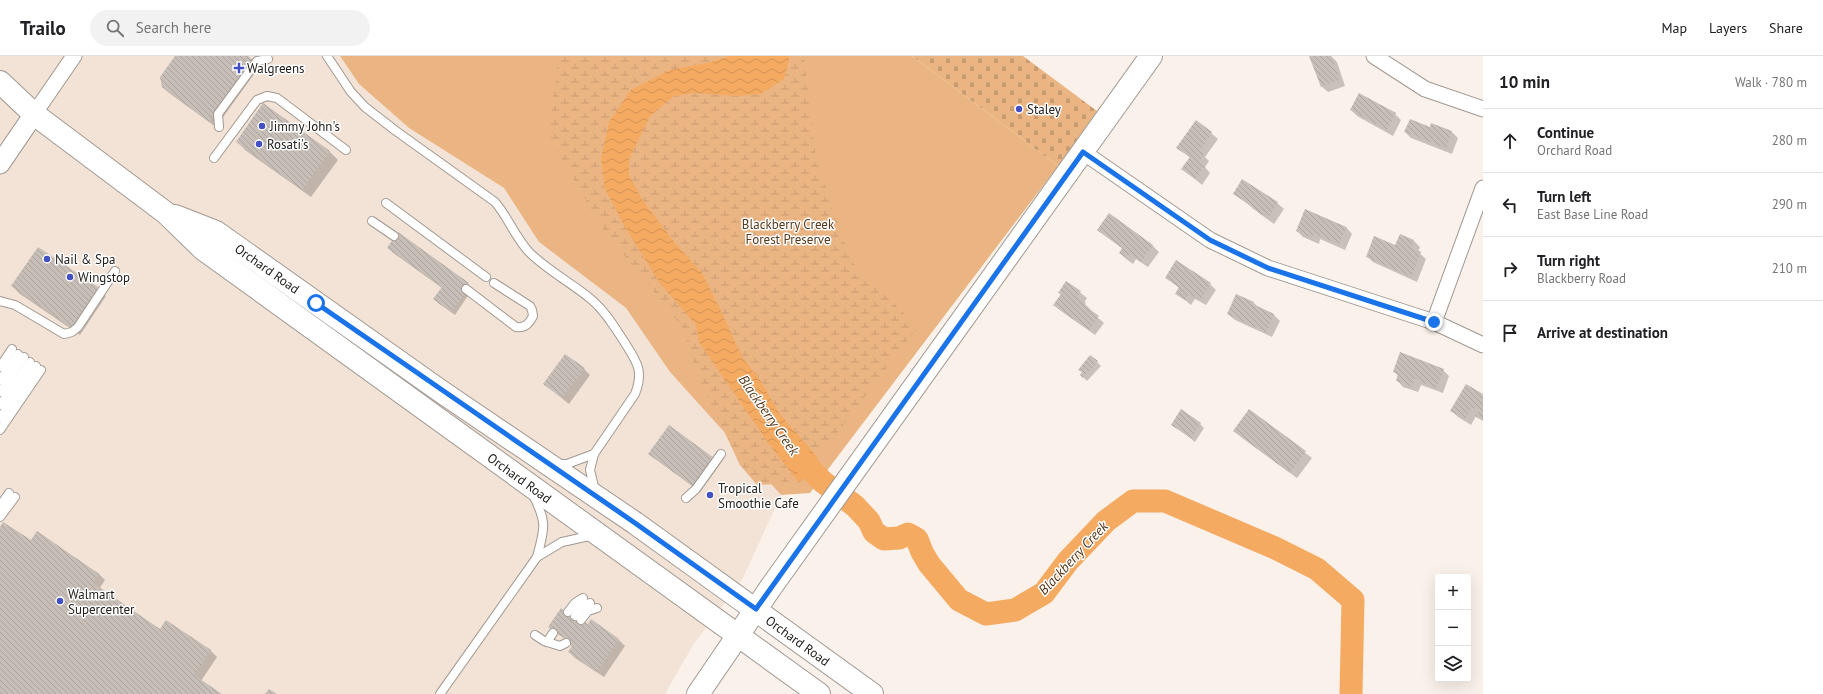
<!DOCTYPE html>
<meta charset="utf-8">
<style>
:root{--surface:#fff;--page:#f2f2f2;--text:#202124;--muted:#757577;--line:#e0e0e0}
body{margin:0;font-family:"PT Sans",sans-serif;background:var(--page);color:var(--text)}
.controls{position:absolute;right:12px;bottom:12px;display:grid;overflow:hidden;border-radius:4px;box-shadow:0 4px 16px #0002}
.controls button{width:36px;height:36px;display:grid;place-items:center;padding:0;border:0;border-bottom:1px solid var(--line);background:var(--surface);color:var(--text);font:20px sans-serif}
.stop{position:absolute;width:12px;height:12px;margin:-9px;border:3px solid #1a73e8;border-radius:50%;background:#fff}
.stop.end{background:#1a73e8;border-color:#fff;box-shadow:0 1px 4px #0008}
.list{margin:0;padding:0;list-style:none}
h2{display:flex;justify-content:space-between;align-items:center;height:52px;margin:0;padding:0 16px;font-size:17px}
h2 small{font-size:13px;font-weight:400;color:var(--muted)}
.list li{display:grid;grid-template-columns:26px 1fr auto;gap:12px;align-items:center;box-sizing:border-box;height:64px;padding:0 16px;border-top:1px solid var(--line)}
.list b{display:block;font-size:15px;white-space:nowrap}
.list p{margin:0;font-size:13px;white-space:nowrap;color:var(--muted)}
.list em{font-size:13px;font-style:normal;color:var(--muted)}
.icon{flex:none;width:22px;height:22px;fill:none;stroke:currentColor;stroke-width:2;stroke-linecap:round;stroke-linejoin:round}
.map{position:relative;flex:none;width:1483px;height:638px;overflow:hidden}
header{display:flex;align-items:center;gap:24px;box-sizing:border-box;height:56px;padding:0 20px;background:var(--surface);border-bottom:1px solid var(--line)}
header strong{font-size:19px}
nav{display:flex;gap:22px;margin-inline-start:auto;font-size:14px}
.search{width:280px;height:36px;background:var(--page);display:flex;align-items:center;gap:10px;box-sizing:border-box;padding:0 14px;border-radius:22px;color:var(--muted);font-size:15px}
main{display:flex}
aside{flex:1;background:var(--surface)}
.map>svg:first-child{display:block}
</style>
<header>
<strong>Trailo</strong>
<div class="search"><svg class="icon" aria-label="search" viewBox="0 0 24 24"><circle cx="10" cy="10" r="6"/><path d="M15 15l6 6"/></svg>Search here</div>
<nav><a>Map</a><a>Layers</a><a>Share</a></nav>
</header>
<main>
<div class="map">
<svg width="1483" height="638" viewBox="0 0 1483 638">
<defs>
<pattern id="wetland-marsh" width="20" height="14" patternUnits="userSpaceOnUse"><rect width="20" height="14" fill="#ebb583"/><path d="M1 5h8M5 5V1M11 12h8M15 12V8" fill="none" stroke="#c99b71"/></pattern>
<pattern id="cemetery-stones" width="16" height="16" patternUnits="userSpaceOnUse"><rect width="16" height="16" fill="#ebb583"/><path d="M2 7V4a2 2 0 0 1 4 0v3zM10 15v-3a2 2 0 0 1 4 0v3z" fill="#c99b71"/></pattern>
<pattern id="water-waves" width="16" height="10" patternUnits="userSpaceOnUse"><rect width="16" height="10" fill="#f5aa61"/><path d="M0 5q4-4 8 0t8 0" fill="none" stroke="#d29254"/></pattern>
<pattern id="building-back-hatch" width="6" height="6" patternUnits="userSpaceOnUse"><rect width="6" height="6" fill="#c7beb7"/><path d="M-1 5l2 2M0 0l6 6M5-1l2 2" fill="none" stroke="#aba39d"/></pattern>
</defs>
<rect width="100%" height="100%" fill="#faf1ea"/>
<polygon fill="#f2e3d6" points="0,0 340,0 359,28 409,72 504,132 539,186 626,252 670,316 781,439 742,524 693,589 665,638 0,638"/>
<polygon fill="#ebb583" points="340,0 912,0 1058,110 810,437 781,439 670,316 626,252 539,186 504,132 409,72 359,28"/>
<g fill="url(#wetland-marsh)">
<polygon points="556,0 729,0 631,34 609,66 601,103 605,133 625,171 659,226 696,269 699,286 769,388 799,427 757,429 740,409 697,318 683,272 602,172 548,79 558,7"/>
<polygon points="790,0 804,0 816,103 851,205 918,271 818,402 779,357 760,324 742,301 723,259 702,217 674,186 644,146 629,120 629,103 650,60 674,40 696,37 737,40 784,23"/>
</g>
<polygon fill="url(#cemetery-stones)" points="912,0 1023,0 1097,55 1058,110"/>
<polygon fill="url(#water-waves)" points="729,0 790,0 784,23 760,38 737,40 696,37 674,40 650,60 629,103 629,120 644,146 674,186 702,217 723,259 742,301 760,324 779,357 818,402 799,427 769,388 699,286 696,269 659,226 625,171 605,133 601,103 609,66 631,34 670,14 711,6"/>
<g fill="#0003">
<polygon points="176,0 246,0 259,11 216,71 169,37 163,31"/>
<polygon points="1310,0 1331,0 1337,6 1345,30 1328,36 1321,30"/>
<polygon points="264,48 330,96 338,104 311,141 245,94 237,85"/>
<polygon points="1351,54 1395,58 1401,64 1393,80 1357,60"/>
<polygon points="1432,68 1452,76 1458,82 1452,98 1411,82 1405,76 1430,72"/>
<polygon points="1211,77 1218,83 1205,101 1209,105 1205,111 1210,117 1202,129 1183,113 1190,102 1178,91"/>
<polygon points="1234,137 1277,147 1284,153 1274,168 1260,158"/>
<polygon points="1306,154 1346,171 1352,178 1345,194 1320,183 1319,188 1303,181 1297,175"/>
<polygon points="1109,159 1153,190 1159,196 1148,211 1136,203 1133,208 1126,203 1120,197 1123,193 1098,174"/>
<polygon points="399,177 473,232 455,259 438,247 442,232 392,196"/>
<polygon points="1413,184 1420,191 1418,196 1426,203 1417,226 1373,206 1367,200"/>
<polygon points="38,192 97,232 106,240 80,279 20,238 12,230"/>
<polygon points="1166,221 1210,228 1216,234 1206,249 1195,243 1191,249 1176,237 1179,232"/>
<polygon points="1067,226 1087,242 1084,247 1091,254 1090,255 1104,267 1095,279 1061,255 1054,249 1062,239"/>
<polygon points="1253,246 1258,251 1273,258 1280,265 1272,281 1235,264 1228,258"/>
<polygon points="1097,306 1101,310 1087,325 1081,319"/>
<polygon points="584,313 590,319 569,348 544,328"/>
<polygon points="1443,314 1449,320 1443,337 1421,329 1418,336 1403,331 1397,324 1398,320 1394,315"/>
<polygon points="1483,339 1483,365 1476,360 1471,369 1458,361 1452,355"/>
<polygon points="1250,355 1312,402 1297,422 1241,381"/>
<polygon points="1172,368 1200,368 1204,372 1195,386"/>
<polygon points="649,398 713,402 720,408 700,436"/>
<polygon points="0,473 31,486 37,476 99,518 105,524 99,533 160,574 166,565 211,595 217,601 201,625 220,638 0,638"/>
<polygon points="591,565 619,584 625,590 604,621 575,602 569,596 573,591 570,586 556,577 588,569"/>
</g>
<g fill="none" stroke-linecap="round" stroke-linejoin="round">
<polyline stroke="#f5aa61" stroke-width="23" points="788,391 823,426 855,450 869,465 874,476 884,483 899,482 908,478 917,483 922,496 929,508 959,544 986,558 1015,554 1044,537 1068,505 1106,465 1133,445 1165,445 1275,492 1317,513 1353,544 1351,638"/>
</g>
<g fill="url(#building-back-hatch)">
<polygon points="175,0 248,0 253,4 209,66 162,31 160,21"/>
<polygon points="1309,0 1331,0 1340,23 1321,31"/>
<polygon points="1359,37 1396,57 1387,74 1350,54"/>
<polygon points="263,47 330,95 302,134 236,86"/>
<polygon points="1410,63 1430,71 1431,67 1452,75 1446,92 1404,76"/>
<polygon points="1196,64 1212,76 1199,95 1204,98 1199,106 1205,110 1195,123 1181,113 1190,101 1176,92"/>
<polygon points="1242,123 1278,146 1268,162 1252,152 1253,151 1233,138"/>
<polygon points="1305,153 1346,171 1339,188 1314,178 1312,182 1296,175"/>
<polygon points="1109,157 1153,189 1141,206 1130,198 1127,202 1119,197 1122,192 1097,174"/>
<polygon points="398,176 469,227 462,237 464,239 451,256 433,243 442,231 387,192"/>
<polygon points="1400,178 1414,184 1411,192 1421,196 1411,221 1366,201 1374,180 1395,189"/>
<polygon points="38,191 98,231 71,271 11,230"/>
<polygon points="1176,204 1211,227 1200,244 1189,237 1185,244 1175,238 1179,231 1165,222"/>
<polygon points="1066,225 1081,235 1077,241 1086,247 1084,249 1099,260 1089,274 1053,249 1061,238 1058,237"/>
<polygon points="1236,238 1254,246 1253,248 1274,258 1266,276 1227,258"/>
<polygon points="1400,296 1444,313 1436,332 1415,323 1412,331 1396,325 1398,318 1393,316"/>
<polygon points="565,298 585,312 562,342 543,328"/>
<polygon points="1090,299 1098,305 1083,322 1080,319 1082,316 1078,314"/>
<polygon points="1466,328 1483,338 1483,357 1472,351 1465,363 1450,355"/>
<polygon points="1181,353 1201,367 1191,382 1171,369"/>
<polygon points="1249,353 1306,395 1290,417 1233,375"/>
<polygon points="1478,355 1483,358 1483,365 1475,360"/>
<polygon points="669,369 714,402 693,430 648,398"/>
<polygon points="3,466 31,484 37,475 99,518 93,527 160,573 166,564 211,594 194,619 222,638 0,638 0,471"/>
<polygon points="561,552 583,567 583,565 588,568 591,563 619,583 597,616 568,596 572,590 568,587 569,585 548,571"/>
<polygon points="269,633 277,638 265,638"/>
</g>
<g fill="none" stroke-linecap="round" stroke-linejoin="round">
<defs>
<g id="service">
<path d="M 327,0 L 351,36 L 365,51 L 396,75 L 495,146 C 508,161 515,181 529,196 C 548,215 572,227 592,244 C 606,256 615,272 625,287 C 637,306 644,315 635,338 L 594,398 L 590,414 L 595,435"/>
<polyline points="219,71 218,58 257,5 268,3"/>
<polyline points="214,102 257,44 267,40 277,42 346,94"/>
<polyline points="386,147 486,221"/>
<polyline points="372,165 394,180"/>
<path d="M 466,233 L 516,271 C 525,272 529,268 533,260 L 532,254 L 530,250 L 494,227"/>
<polyline points="0,245 15,249 64,278 72,276 78,271 115,215"/>
<polyline points="0,311 12,293"/>
<polyline points="0,324 18,298"/>
<polyline points="0,336 24,301"/>
<polyline points="0,349 30,306"/>
<polyline points="0,362 36,310"/>
<polyline points="0,374 41,314"/>
<polyline points="556,408 567,408 594,398"/>
<polyline points="686,442 696,433 721,398"/>
<polyline points="0,450 9,437"/>
<polyline points="0,461 15,441"/>
<polyline points="537,501 562,486 594,479"/>
<polyline points="568,556 575,547 583,542"/>
<polyline points="575,560 581,551 590,547"/>
<polyline points="581,564 588,555 597,552"/>
<polyline points="535,579 544,585 560,590 566,587"/>
<polyline points="547,586 553,577"/>
<path d="M 440,638 L 537,501 C 545,472 547,466 533,439"/>
</g>
<g id="minor">
<polyline points="1374,0 1425,33 1483,53"/>
<polyline points="34,58 74,0"/>
<polyline points="1083,96 1210,184 1268,212 1434,266 1483,289"/>
<polyline points="1434,266 1483,132"/>
</g>
<polyline id="tertiary" points="0,108 34,58"/>
<g id="primary">
<path id="s1" d="M 0,26 L 34,58 L 166,157 L 203,193 L 819,638"/>
<path id="s2" d="M 175,160 L 216,176 L 439,334 L 635,467 L 872,638"/>
<polyline points="698,638 771,531 1151,0"/>
</g>
</defs>
<use href="#service" stroke="#a19992" stroke-width="10"/>
<use href="#minor" stroke="#a19992" stroke-width="17"/>
<use href="#tertiary" stroke="#a19992" stroke-width="21"/>
<use href="#primary" stroke="#a19992" stroke-width="24"/>
<use href="#service" stroke="#fff" stroke-width="8"/>
<use href="#minor" stroke="#fff" stroke-width="15"/>
<use href="#tertiary" stroke="#fff" stroke-width="19"/>
<use href="#primary" stroke="#fff" stroke-width="22"/>
</g>
<g fill="none" stroke-linecap="round" stroke-linejoin="round">
<polyline stroke="#1a73e8" stroke-width="5" points="316,247 635,467 756,553 1083,96 1210,184 1268,212 1434,266"/>
</g>
<g fill="#4350c4" stroke="#fff" stroke-width="1.5">
<path d="M237 6h4v4h4v4h-4v4h-4v-4h-4v-4h4z"/>
<circle cx="1019" cy="53" r="4"/>
<circle cx="262" cy="70" r="4"/>
<circle cx="259" cy="88" r="4"/>
<circle cx="47" cy="203" r="4"/>
<circle cx="70" cy="221" r="4"/>
<circle cx="710" cy="439" r="4"/>
<circle cx="60" cy="545" r="4"/>
</g>
<g text-anchor="middle" stroke-width="3" stroke-linejoin="round" paint-order="stroke">
<g font-size="13" fill="#23201d" stroke="#fff" text-anchor="start">
<text x="247" y="17">Walgreens</text>
<text x="1027" y="58">Staley</text>
<text x="270" y="75">Jimmy John's</text>
<text x="267" y="93">Rosati's</text>
<text x="55" y="208">Nail &amp; Spa</text>
<text x="78" y="226">Wingstop</text>
<text x="718" y="437">Tropical<tspan x="718" dy="15">Smoothie Cafe</tspan></text>
<text x="68" y="543">Walmart<tspan x="68" dy="15">Supercenter</tspan></text>
</g>
<g font-size="13" fill="#58391b" stroke="#fff">
<text x="788" y="173">Blackberry Creek<tspan x="788" dy="15">Forest Preserve</tspan></text>
</g>
<g font-size="13" fill="#23201d" stroke="#fff">
<text dy="5" stroke="none"><textPath href="#s2" startOffset="107">Orchard Road</textPath></text>
<text dy="5" stroke="none"><textPath href="#s1" startOffset="654">Orchard Road</textPath></text>
<text dy="5" stroke="none"><textPath href="#s2" startOffset="755">Orchard Road</textPath></text>
</g>
<g font-size="14" font-style="italic" fill="#543516" stroke="#fff">
<text transform="translate(769 359) rotate(55)" y="5">Blackberry Creek</text>
<text transform="translate(1073 502) rotate(-47)" y="5">Blackberry Creek</text>
</g>
</g>
</svg>
<div class="controls">
<button>+</button>
<button>−</button>
<button><svg class="icon" aria-label="layers" viewBox="0 0 24 24"><path d="M12 4l9 5-9 5-9-5zM3 14l9 5 9-5"/></svg></button>
</div>
<div class="stop" style="left:316px;top:247px"></div>
<div class="stop end" style="left:1434px;top:266px"></div>
</div>
<aside>
<h2>10 min<small>Walk · 780 m</small></h2>
<ul class="list">
<li><svg class="icon" aria-label="ahead" viewBox="0 0 24 24"><path d="M12 20V5M6 11l6-6 6 6"/></svg><div><b>Continue</b><p>Orchard Road</p></div><em>280 m</em></li>
<li><svg class="icon" aria-label="left" viewBox="0 0 24 24"><path d="M17 20v-9H6M10 6l-5 5 5 5"/></svg><div><b>Turn left</b><p>East Base Line Road</p></div><em>290 m</em></li>
<li><svg class="icon" aria-label="right" viewBox="0 0 24 24"><path d="M7 20v-9h11M14 6l5 5-5 5"/></svg><div><b>Turn right</b><p>Blackberry Road</p></div><em>210 m</em></li>
<li><svg class="icon" aria-label="arrive" viewBox="0 0 24 24"><path d="M6 21V4h12l-3 4 3 4H6"/></svg><div><b>Arrive at destination</b></div></li>
</ul>
</aside>
</main>
